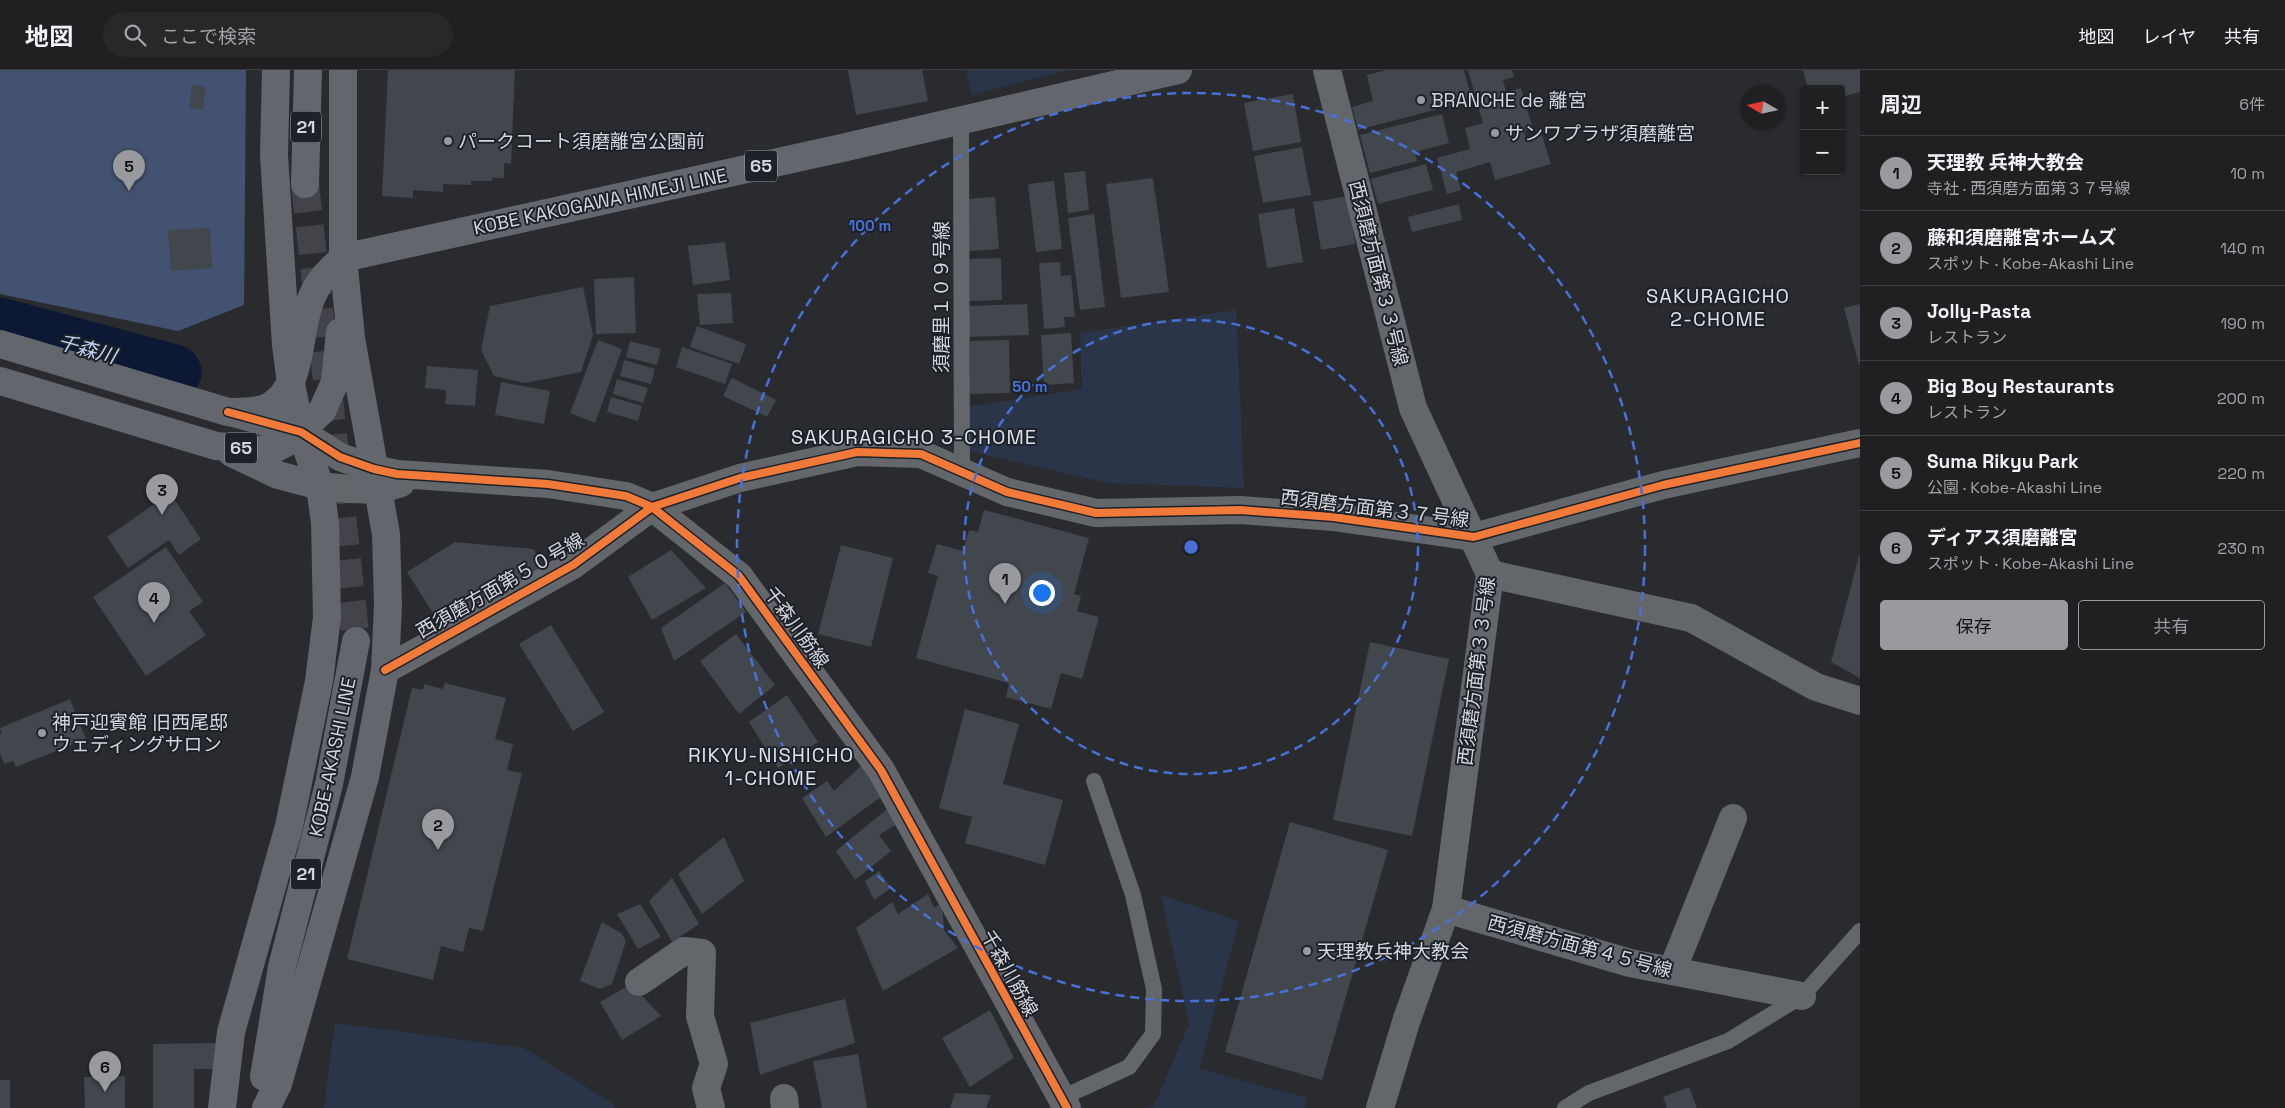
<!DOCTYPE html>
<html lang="ja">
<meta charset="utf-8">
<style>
:root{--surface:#202023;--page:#28282b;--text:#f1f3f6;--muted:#a2a3a6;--line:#3d3e41;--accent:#989a9e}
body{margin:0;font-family:"Space Grotesk","Noto Sans JP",sans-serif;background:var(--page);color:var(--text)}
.controls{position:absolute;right:15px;top:15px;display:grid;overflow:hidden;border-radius:5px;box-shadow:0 1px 4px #0004}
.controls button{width:45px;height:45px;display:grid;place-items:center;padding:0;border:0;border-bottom:1px solid var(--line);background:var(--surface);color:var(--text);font:25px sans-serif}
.compass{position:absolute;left:1740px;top:15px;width:45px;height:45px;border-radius:50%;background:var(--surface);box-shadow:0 1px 4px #0004;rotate:279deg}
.you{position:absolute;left:1041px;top:522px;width:18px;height:18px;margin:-12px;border:4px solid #fff;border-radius:50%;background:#1a73e8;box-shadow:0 0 0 8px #1a73e833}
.badge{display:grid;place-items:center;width:32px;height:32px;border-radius:50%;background:var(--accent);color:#111;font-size:16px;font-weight:700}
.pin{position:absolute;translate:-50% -41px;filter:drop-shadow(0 1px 2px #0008)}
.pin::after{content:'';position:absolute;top:26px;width:18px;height:15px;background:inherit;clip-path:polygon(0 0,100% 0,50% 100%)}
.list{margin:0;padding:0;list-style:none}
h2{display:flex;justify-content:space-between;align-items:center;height:65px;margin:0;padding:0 20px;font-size:21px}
h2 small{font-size:16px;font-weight:400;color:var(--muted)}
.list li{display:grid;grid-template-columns:32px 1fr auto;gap:15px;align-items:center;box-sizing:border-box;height:75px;padding:0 20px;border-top:1px solid var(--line)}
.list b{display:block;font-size:19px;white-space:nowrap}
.list p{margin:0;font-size:16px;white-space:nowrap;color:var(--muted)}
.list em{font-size:16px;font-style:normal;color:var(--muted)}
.actions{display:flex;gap:10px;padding:15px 20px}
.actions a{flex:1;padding:11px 0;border:1px solid var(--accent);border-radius:5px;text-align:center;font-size:18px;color:var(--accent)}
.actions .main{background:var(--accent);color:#111}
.icon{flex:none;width:28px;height:28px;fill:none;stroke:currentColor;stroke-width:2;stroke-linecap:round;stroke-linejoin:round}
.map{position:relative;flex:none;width:1860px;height:1038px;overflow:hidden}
header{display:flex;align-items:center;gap:30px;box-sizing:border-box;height:70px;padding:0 25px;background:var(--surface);border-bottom:1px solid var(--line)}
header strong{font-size:24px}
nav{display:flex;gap:28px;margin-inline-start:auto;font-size:18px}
.search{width:350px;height:45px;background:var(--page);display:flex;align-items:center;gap:12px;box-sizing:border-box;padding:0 18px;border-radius:28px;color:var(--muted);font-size:19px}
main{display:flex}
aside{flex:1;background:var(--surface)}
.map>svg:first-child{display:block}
</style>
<header>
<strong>地図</strong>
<div class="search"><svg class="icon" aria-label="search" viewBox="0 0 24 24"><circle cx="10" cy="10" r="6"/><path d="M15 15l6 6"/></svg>ここで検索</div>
<nav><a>地図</a><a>レイヤ</a><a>共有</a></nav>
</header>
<main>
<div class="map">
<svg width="1860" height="1038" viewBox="0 0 1860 1038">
<rect width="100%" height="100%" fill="#2a2b2f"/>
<g fill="#2b354a">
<polygon points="966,0 1068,0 972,25"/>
<polygon points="1236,240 1244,418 1109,413 968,381 966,337 1082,319 1080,263"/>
<polygon points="1161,825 1239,851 1199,999 1307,1028 1304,1038 1145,1038 1154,1036 1189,954"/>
<polygon points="335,953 524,978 615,1035 614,1038 324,1038"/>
</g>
<polygon fill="#435271" points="0,0 246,0 244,235 178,261 0,224"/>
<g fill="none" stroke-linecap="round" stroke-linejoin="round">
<polyline stroke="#0d1834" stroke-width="55" points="0,255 174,302"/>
</g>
<g fill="#42464d">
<polygon points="388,0 515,0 511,94 504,93 504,108 492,108 492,111 471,111 471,115 443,114 443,122 413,120 413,128 382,126"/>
<polygon points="848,0 922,0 928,31 856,45"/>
<polygon points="1387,0 1464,0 1472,30 1358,60 1352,37 1373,31 1367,5"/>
<polygon points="1468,0 1512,0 1514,7 1503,10 1506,22 1521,18 1533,59 1524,61 1526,69 1542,65 1551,94 1495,110 1490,92 1456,102 1461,120 1447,124 1437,88 1470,79 1465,58 1483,53"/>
<polygon points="1803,0 1860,0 1860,22 1841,27 1841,19 1808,19"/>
<polygon points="192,15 206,17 203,40 189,38"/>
<polygon points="1293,24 1301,72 1253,81 1244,33"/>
<polygon points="1442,44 1449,73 1415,82 1417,91 1370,103 1360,65"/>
<polygon points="1302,77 1311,125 1263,133 1254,86"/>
<polygon points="1426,94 1433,120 1378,134 1371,109"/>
<polygon points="1085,101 1089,140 1068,143 1064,103"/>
<polygon points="1153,108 1169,222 1121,228 1106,114"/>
<polygon points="1054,111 1062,179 1036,182 1028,114"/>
<polygon points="1348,126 1355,174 1321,180 1313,132"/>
<polygon points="995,127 999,179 969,181 965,129"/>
<polygon points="1459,134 1462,150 1412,162 1408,147"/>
<polygon points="1294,138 1303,192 1267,198 1258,144"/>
<polygon points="1094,144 1105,237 1080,240 1068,148"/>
<polygon points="210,158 212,198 171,201 168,160"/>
<polygon points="725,172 730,210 693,215 688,176"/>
<polygon points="1001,188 1002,230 969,231 968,189"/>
<polygon points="1060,192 1061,206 1071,205 1075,247 1064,247 1065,257 1044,259 1039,193"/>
<polygon points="634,207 636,263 596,264 594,209"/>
<polygon points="583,217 593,265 581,302 525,313 494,306 481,280 490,236"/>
<polygon points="731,223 733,253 700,255 697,224"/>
<polygon points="1027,234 1029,265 969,267 969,236"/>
<polygon points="1860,234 1860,294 1859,295 1844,238"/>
<polygon points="697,256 746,274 739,294 690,277"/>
<polygon points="1071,263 1074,313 1044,315 1041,265"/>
<polygon points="598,270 622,279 595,353 570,343"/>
<polygon points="1009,270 1010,323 970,324 970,271"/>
<polygon points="630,271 661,279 657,295 626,287"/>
<polygon points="682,277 732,294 725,314 676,297"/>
<polygon points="624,290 655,299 651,314 620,306"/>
<polygon points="427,296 478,300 475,336 445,334 446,320 425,318"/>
<polygon points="732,308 776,330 767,347 723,326"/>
<polygon points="617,309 648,318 643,333 613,324"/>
<polygon points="501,312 550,321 544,354 495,345"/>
<polygon points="611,327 642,336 638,351 607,342"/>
<polygon points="170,423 201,469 179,485 169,470 128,498 107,467"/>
<polygon points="984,440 1089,468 1074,524 1081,526 1077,541 1099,547 1082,609 1061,603 1051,639 1006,627 1009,613 916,588 938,506 928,503 937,474 963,481 969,460 978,462"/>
<polygon points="455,472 533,479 543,495 448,554 438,551 407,502"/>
<polygon points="841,475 893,488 871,577 818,564"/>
<polygon points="166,477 203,532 189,541 206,565 146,606 93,527"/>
<polygon points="671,480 706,518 652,550 628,507"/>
<polygon points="1859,486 1860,486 1860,608 1831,592"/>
<polygon points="725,513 746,542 674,591 661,558"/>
<polygon points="551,555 604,642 573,661 519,574"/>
<polygon points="736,564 775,615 739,644 700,591"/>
<polygon points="1370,572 1449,589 1412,766 1333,750"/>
<polygon points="445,613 506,628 495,669 513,674 507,700 522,703 483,861 469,858 463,882 441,876 433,910 347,889 412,618 423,620 424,614 443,619"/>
<polygon points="787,625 818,672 778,698 749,652"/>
<polygon points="70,629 86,669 16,697 13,691 4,694 0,683 0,664 2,663 0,658"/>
<polygon points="965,639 1019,654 1003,714 1063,730 1045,795 965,773 972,747 939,738"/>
<polygon points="863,694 885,724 826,767 802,728 827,711 834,721"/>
<polygon points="887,739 897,754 879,765 891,781 855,810 836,781"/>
<polygon points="1290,752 1388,780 1322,1010 1225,982"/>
<polygon points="724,767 744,811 702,844 678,804"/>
<polygon points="879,801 891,818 874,830 865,811"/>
<polygon points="672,808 699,854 672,872 649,831"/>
<polygon points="928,824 934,838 942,833 944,860 958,878 883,921 856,858 892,832 898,844"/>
<polygon points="640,834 661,867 638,879 617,844"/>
<polygon points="602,852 621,863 626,871 612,914 600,919 580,911"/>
<polygon points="631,914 661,946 622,970 600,932"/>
<polygon points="845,929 855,973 760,1005 750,953"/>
<polygon points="990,940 1014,988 970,1017 942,968"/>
<polygon points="217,973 217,999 194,999 194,1038 153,1038 153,974"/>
<polygon points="858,984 867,1038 822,1038 813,991"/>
<polygon points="125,1006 125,1038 85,1038 84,1007"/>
<rect x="0" y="1010" width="10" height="28"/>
<polygon points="1689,1017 1697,1038 1667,1038 1663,1027"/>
<polygon points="955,1023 991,1025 986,1038 950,1038"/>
</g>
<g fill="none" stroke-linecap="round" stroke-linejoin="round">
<polyline stroke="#434449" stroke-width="28" stroke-dasharray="28 14" stroke-linecap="butt" points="305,114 356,571"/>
<g stroke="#63666b" stroke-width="16">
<polyline points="961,51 962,402"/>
<polyline points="1061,1028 1129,997 1153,964 1154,919 1133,825 1094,711"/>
<polyline points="1565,1038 1589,1023 1728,971 1802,926 1860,861"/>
</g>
<g stroke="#63666b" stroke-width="28">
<polyline points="1327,0 1413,338 1490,504 1446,839 1406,952 1380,1038"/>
<polyline points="1490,504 1691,548 1816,617 1860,631"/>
<polyline points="385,600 573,495 652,437 740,408 857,382 921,384 1007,422 1096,443 1240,440 1333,447 1474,467 1663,415 1860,373"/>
<polyline points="1446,839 1630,893 1802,926"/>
<polyline points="1672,901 1733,748"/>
<polyline points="639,912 684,881 702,883 700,946 714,994 706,1018 711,1038"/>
<polyline points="784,1028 785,1038"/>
</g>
<g stroke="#63666b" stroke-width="28">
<polyline points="230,342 301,362 340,387 374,399 397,404 548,414 626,426 652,437 739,506 881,700 1067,1038"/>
<polyline points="320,416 349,419 378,420 401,413"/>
</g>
<g stroke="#64666e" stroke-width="28">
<polyline points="305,114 308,0"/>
<path d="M 0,274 L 228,342 C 241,341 258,343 270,336 C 304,317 297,262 311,229 C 318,211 329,201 343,188 L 842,78 L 1178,0"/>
<polyline points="0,311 216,376 261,380 276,378 286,373 322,341 335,312 340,262"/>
<polyline points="232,383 278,405 320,416"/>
<polyline points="264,1007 282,897 329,714 356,571"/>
<polyline points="222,1038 231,962 289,756 319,611 327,547 325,453 320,416 301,362 291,314 286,275 274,85 276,0"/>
<polyline points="266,1038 278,1014 365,707 385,600 388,535 386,464 351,268 343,188 343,0"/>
</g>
<defs>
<g id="cycleway">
<polyline points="228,342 301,362 340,387 374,399 397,404 548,414 626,426 652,437 739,506 881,700 1067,1038"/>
<polyline points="385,600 573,495 652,437 740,408 857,382 921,384 1007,422 1096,443 1240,440 1333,447 1474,467 1663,415 1860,373"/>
</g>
</defs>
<use href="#cycleway" stroke="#1d2128" stroke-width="11"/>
<use href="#cycleway" stroke="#f17a3a" stroke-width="8"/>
</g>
<g fill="none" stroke="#4a70d8" stroke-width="2.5" stroke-dasharray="9 6">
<circle cx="1191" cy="477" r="227"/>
<circle cx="1191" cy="477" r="454"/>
</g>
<g fill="#989a9e" stroke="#1d2128" stroke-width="2">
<circle cx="1421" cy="30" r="5"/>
<circle cx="1495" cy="63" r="5"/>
<circle cx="448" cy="71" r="5"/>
<circle cx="42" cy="663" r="5"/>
<circle cx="1307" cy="881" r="5"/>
</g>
<g text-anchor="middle" stroke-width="4" stroke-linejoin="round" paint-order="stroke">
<g fill="#1d2128" stroke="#9c9fa5" stroke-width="1">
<rect x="291" y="41.5" width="30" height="31" rx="4"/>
<rect x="745" y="80.5" width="32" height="31" rx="4"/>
<rect x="225" y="362.5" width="32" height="31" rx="4"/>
<rect x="291" y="788.5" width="30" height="31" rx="4"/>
</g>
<g font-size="18" font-weight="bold" fill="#d3d5da">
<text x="306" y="63">21</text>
<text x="761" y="102">65</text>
<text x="241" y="384">65</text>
<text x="306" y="810">21</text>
</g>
<g font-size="19" fill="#d3d5da" stroke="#1d2128" text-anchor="start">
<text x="1431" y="37">BRANCHE de 離宮</text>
<text x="1505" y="70">サンワプラザ須磨離宮</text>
<text x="458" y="78">パークコート須磨離宮公園前</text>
<text x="52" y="659">神戸迎賓館 旧西尾邸<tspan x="52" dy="22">ウェディングサロン</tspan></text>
<text x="1317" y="888">天理教兵神大教会</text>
</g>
<g font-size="19" fill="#d3d5da" stroke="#1d2128">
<text transform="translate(600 131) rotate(-12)" y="7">KOBE KAKOGAWA HIMEJI LINE</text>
<text transform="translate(1379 203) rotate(76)" y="7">西須磨方面第３３号線</text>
<text transform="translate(941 227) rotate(-90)" y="7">須磨里１０９号線</text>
<text transform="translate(1375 438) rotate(7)" y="7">西須磨方面第３７号線</text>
<text transform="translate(500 515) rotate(-30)" y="7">西須磨方面第５０号線</text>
<text transform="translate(797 557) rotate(54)" y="7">千森川筋線</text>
<text transform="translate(1476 601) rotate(-83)" y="7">西須磨方面第３３号線</text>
<text transform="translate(332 687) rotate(-78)" y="7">KOBE-AKASHI LINE</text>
<text transform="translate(1580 876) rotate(15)" y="7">西須磨方面第４５号線</text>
<text transform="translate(1010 903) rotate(61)" y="7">千森川筋線</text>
</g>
<g font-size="20" letter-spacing="1" fill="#dde2ec" stroke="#1d2128">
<text x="1718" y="233">SAKURAGICHO<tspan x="1718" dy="23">2-CHOME</tspan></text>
<text x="914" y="374">SAKURAGICHO 3-CHOME</text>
<text x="771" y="692">RIKYU-NISHICHO<tspan x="771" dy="23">1-CHOME</tspan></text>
</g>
<g font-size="20" font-style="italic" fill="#c0d1f6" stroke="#1d2128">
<text transform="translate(87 279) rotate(15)" y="7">千森川</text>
</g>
</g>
<circle cx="1191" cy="477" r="8" fill="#4a70d8" stroke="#1d2128" stroke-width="2.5"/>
<g font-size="15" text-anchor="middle" font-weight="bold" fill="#4a70d8" stroke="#1d2128" stroke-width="4" stroke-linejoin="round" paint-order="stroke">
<text x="870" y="161">100 m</text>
<text x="1030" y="322">50 m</text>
</g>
</svg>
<div class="controls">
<button>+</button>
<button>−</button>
</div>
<svg class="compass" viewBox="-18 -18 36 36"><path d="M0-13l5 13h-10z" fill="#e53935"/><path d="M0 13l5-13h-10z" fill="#a2a3a6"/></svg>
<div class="you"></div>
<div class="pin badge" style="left:1005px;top:534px">1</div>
<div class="pin badge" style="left:438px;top:780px">2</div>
<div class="pin badge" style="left:162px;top:445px">3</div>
<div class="pin badge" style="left:154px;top:553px">4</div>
<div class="pin badge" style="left:129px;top:121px">5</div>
<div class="pin badge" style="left:105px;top:1022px">6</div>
</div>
<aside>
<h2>周辺<small>6件</small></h2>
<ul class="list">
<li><span class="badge">1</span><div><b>天理教 兵神大教会</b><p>寺社 · 西須磨方面第３７号線</p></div><em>10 m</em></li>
<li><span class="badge">2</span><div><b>藤和須磨離宮ホームズ</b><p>スポット · Kobe-Akashi Line</p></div><em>140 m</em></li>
<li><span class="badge">3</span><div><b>Jolly-Pasta</b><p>レストラン</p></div><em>190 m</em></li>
<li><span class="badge">4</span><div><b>Big Boy Restaurants</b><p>レストラン</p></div><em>200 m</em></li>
<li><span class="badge">5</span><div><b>Suma Rikyu Park</b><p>公園 · Kobe-Akashi Line</p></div><em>220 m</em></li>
<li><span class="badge">6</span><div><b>ディアス須磨離宮</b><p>スポット · Kobe-Akashi Line</p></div><em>230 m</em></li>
</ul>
<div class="actions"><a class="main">保存</a><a>共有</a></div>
</aside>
</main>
